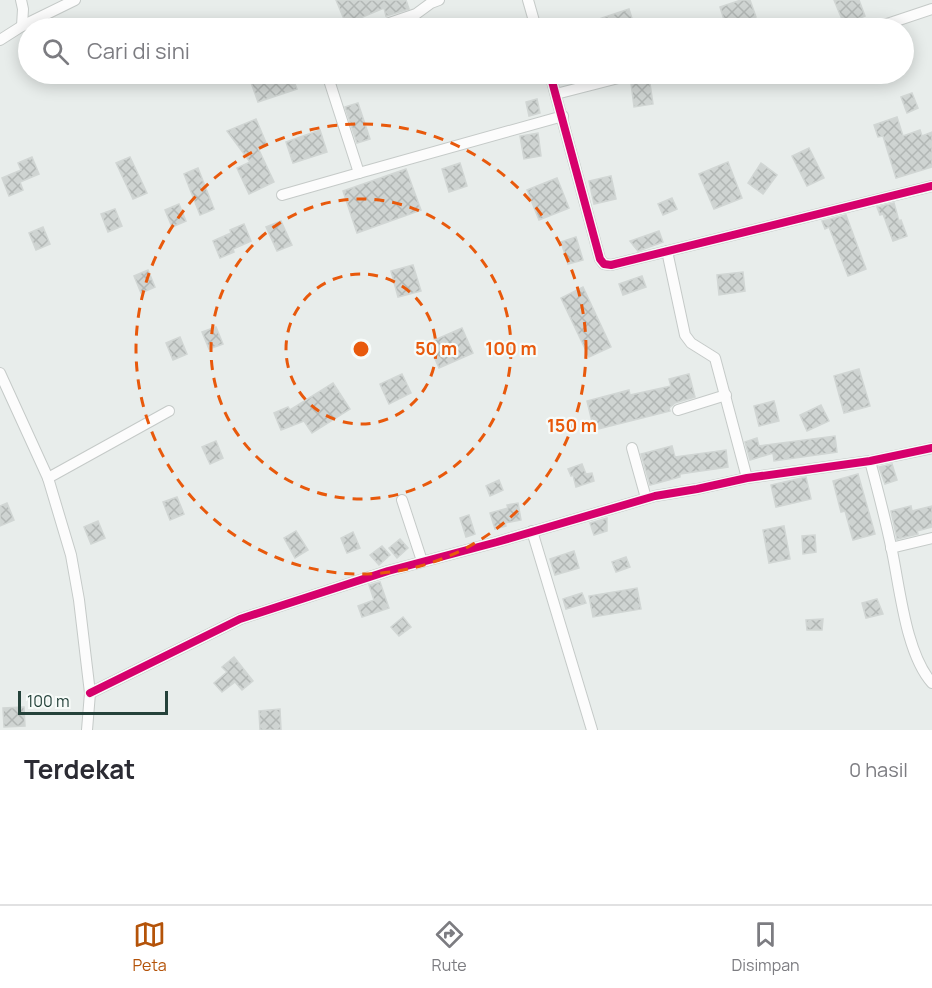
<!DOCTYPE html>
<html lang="id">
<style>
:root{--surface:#fff;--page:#f7f7f7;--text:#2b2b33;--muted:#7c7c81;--line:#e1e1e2;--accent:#b45309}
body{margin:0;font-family:Manrope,sans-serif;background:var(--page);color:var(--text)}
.scale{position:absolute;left:18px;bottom:15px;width:150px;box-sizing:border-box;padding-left:6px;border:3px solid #24423a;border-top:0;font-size:16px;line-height:21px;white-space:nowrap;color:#24423a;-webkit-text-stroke:4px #f7fbf9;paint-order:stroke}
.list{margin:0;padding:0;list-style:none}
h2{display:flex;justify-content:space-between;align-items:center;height:78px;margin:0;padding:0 24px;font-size:26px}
h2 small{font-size:20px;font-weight:400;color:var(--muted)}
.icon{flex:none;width:33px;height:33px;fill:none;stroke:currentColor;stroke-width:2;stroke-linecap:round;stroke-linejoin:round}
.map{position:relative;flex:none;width:932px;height:730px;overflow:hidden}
.search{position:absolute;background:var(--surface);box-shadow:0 3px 15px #0003;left:18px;right:18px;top:18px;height:66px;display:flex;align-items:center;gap:15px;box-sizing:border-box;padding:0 21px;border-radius:33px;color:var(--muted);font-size:22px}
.sheet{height:174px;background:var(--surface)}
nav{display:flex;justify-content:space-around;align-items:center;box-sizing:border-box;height:84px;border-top:2px solid var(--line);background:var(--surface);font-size:16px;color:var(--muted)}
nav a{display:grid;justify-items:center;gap:3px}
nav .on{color:var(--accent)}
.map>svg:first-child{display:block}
</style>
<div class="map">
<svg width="932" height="730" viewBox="0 0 932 730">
<defs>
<pattern id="building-cross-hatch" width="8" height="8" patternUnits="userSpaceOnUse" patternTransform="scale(1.5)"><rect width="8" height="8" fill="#cfd4d2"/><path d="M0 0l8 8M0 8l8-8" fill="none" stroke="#b2b7b5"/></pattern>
</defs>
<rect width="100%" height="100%" fill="#e8edeb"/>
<g fill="url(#building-cross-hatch)" stroke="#d1d6d4" stroke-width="1.5">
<polygon points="336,0 406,0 409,9 386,16 384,8 346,24"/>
<polygon points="741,0 750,0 756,17 726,26 720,7"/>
<polygon points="834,0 859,0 865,16 844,24"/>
<polygon points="629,9 635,28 578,28 602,18"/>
<polygon points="248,74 291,74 297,89 258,102"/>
<polygon points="649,77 653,104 634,107 631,83"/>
<polygon points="912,93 918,108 907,113 901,97"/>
<polygon points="537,99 540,113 529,116 526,102"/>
<polygon points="358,103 370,139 357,143 345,107"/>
<polygon points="897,117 903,136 920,130 922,136 932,132 932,167 896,178 883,136 878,137 874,125"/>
<polygon points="256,119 267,145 258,148 274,182 249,194 237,168 250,162 227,131"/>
<polygon points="320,130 327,152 293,163 286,142"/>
<polygon points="538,133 541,156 524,159 520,136"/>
<polygon points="809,148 824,178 807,186 792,156"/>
<polygon points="32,157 39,174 20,182 23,190 9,196 2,178 21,170 18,163"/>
<polygon points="130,157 147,193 133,199 116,163"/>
<polygon points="728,162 742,198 714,209 699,174"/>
<polygon points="460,163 467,186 449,192 442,169"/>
<polygon points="761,163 777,175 763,194 748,183"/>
<polygon points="198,168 214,209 200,215 184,174"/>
<polygon points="406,169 421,210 357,233 343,191"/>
<polygon points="611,176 616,199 594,204 589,181"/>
<polygon points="557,178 569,208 539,220 527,190"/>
<polygon points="672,198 677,209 663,215 658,204"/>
<polygon points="894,203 899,221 901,220 907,236 893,241 883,214 880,215 877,207"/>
<polygon points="179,204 186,221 172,227 165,210"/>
<polygon points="115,209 122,226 108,232 101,214"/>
<polygon points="846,215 866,269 848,276 829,227 825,229 822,221"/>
<polygon points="281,221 292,245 277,251 266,227"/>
<polygon points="244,224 251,241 233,249 234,252 220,258 213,241 231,233 230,230"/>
<polygon points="43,227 50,244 36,250 29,233"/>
<polygon points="659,231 663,242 638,251 630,241"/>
<polygon points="576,237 583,260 568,264 561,242"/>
<polygon points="413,265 421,291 398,297 391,271"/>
<polygon points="148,270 155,287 141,293 134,276"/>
<polygon points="743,272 745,291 719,295 717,275"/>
<polygon points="642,276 646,287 623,295 619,284"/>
<polygon points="583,287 611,347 589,357 561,298"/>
<polygon points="216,327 223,344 209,349 202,332"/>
<polygon points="462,328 473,353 439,368 428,343"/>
<polygon points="180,337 187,354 173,360 166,343"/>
<polygon points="859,369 870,406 844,413 834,376"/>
<polygon points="402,374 411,393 389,404 380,384"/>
<polygon points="689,374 695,397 675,403 669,408 670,411 594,430 587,401 629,390 630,395 671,386 669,379"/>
<polygon points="333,383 350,409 312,433 304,421 281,430 274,413 288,407 290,410"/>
<polygon points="774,401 779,421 759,426 754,406"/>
<polygon points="821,405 829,421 807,431 800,415"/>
<polygon points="835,436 837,452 774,461 773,453 750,460 745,442 757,438 759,446"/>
<polygon points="216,441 223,458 210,464 202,447"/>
<polygon points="672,446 675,457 726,450 728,467 680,474 680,477 650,485 641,454"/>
<polygon points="582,464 586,474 592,473 594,481 576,487 573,475 571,476 568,469"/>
<polygon points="892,464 897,480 885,484 879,467"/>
<polygon points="858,474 875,534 853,540 845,511 841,512 833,481"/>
<polygon points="806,477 811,499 776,507 771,485"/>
<polygon points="499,480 503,490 490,496 486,486"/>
<polygon points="177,497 184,514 170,520 163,502"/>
<polygon points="7,503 14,520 0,526 0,506"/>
<polygon points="518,503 521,520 505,523 506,526 495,529 490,513 508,508 507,505"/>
<polygon points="911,506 912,511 932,506 932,527 917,531 918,534 897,539 891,511"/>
<polygon points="469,515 475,534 466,537 460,518"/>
<polygon points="607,518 607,531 594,535 590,523"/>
<polygon points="98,521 105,538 91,544 84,527"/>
<polygon points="784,526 790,559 769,563 763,530"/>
<polygon points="296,531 308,550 295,558 284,538"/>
<polygon points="353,532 360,548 347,553 341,538"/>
<polygon points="815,535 816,552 803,554 802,536"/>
<polygon points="400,539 408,548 397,558 389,548"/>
<polygon points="382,546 390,555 379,565 370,555"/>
<polygon points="574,551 579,568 555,575 550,559"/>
<polygon points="626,557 630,567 616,572 612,562"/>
<polygon points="380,582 389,608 362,617 358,606 374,600 369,585"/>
<polygon points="637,588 641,609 593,617 589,596"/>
<polygon points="582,593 586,603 566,609 563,599"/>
<polygon points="877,599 883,614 866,618 862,603"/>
<polygon points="403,617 411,627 399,636 391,627"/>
<polygon points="823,619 822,630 807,630 806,620"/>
<polygon points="234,657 253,681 242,690 235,682 222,692 214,683 227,672 222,667"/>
<polygon points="24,707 25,726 4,727 3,708"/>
<polygon points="280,709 281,730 260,730 259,711"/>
</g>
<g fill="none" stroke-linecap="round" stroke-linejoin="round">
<defs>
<g id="minor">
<polyline points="21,0 23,9 22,26"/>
<polyline points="528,0 536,28"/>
<polyline points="375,28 416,14 431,3 439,0"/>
<polyline points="875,28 932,9"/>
<polyline points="0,40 22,26 75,0"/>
<polyline points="327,74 359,173 563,116"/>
<polyline points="550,74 600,259 604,264 611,265 932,186"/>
<polyline points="556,94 634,74"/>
<polyline points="282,195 359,173"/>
<polyline points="667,251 685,335 691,343 715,358 747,478"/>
<polyline points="0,373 48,478 71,555 79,600 90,693 87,730"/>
<polyline points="678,410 726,395"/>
<polyline points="632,448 646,498"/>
<path d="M 870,461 C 878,491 886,521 892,551 C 900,589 906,654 932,683"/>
<polyline points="48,478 169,411"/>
<polyline points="402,500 422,561"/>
<polyline points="532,531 592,730"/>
<polyline points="891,548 932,538"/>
<polyline points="90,693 240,619 388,571 497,542 655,496 697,489 747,478 870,461 932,448"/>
</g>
</defs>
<use href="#minor" stroke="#c5cac8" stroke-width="12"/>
<use href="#minor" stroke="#fcfcfc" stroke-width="10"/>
<defs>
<g id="cycleway">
<polyline points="550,74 600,259 604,264 611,265 932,186"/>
<polyline points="90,693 240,619 388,571 497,542 655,496 697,489 747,478 870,461 932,448"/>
</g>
</defs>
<use href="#cycleway" stroke="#f7fbf9" stroke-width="11"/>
<use href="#cycleway" stroke="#d6006c" stroke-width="8"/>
</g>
<g fill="none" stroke="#e8590c" stroke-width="3" stroke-dasharray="10 8">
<circle cx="361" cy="349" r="75"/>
<circle cx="361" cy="349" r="150"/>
<circle cx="361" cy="349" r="225"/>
</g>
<circle cx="361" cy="349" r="9" fill="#e8590c" stroke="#f7fbf9" stroke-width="3"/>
<g font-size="18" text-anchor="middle" font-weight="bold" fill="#e8590c" stroke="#f7fbf9" stroke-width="4.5" stroke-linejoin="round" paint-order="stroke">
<text x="436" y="355">50 m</text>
<text x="511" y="355">100 m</text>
<text x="572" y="432">150 m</text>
</g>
</svg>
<div class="scale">100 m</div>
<div class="search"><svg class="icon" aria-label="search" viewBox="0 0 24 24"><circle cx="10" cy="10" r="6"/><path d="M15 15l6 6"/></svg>Cari di sini</div>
</div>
<section class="sheet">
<h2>Terdekat<small>0 hasil</small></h2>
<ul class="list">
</ul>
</section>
<nav>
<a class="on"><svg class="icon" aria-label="map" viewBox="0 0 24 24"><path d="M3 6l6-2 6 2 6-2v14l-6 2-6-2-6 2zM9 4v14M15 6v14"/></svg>Peta</a>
<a><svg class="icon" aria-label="directions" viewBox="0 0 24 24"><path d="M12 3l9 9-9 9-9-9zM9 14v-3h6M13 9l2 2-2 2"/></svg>Rute</a>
<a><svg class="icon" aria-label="saved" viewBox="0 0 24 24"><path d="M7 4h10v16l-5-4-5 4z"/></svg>Disimpan</a>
</nav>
